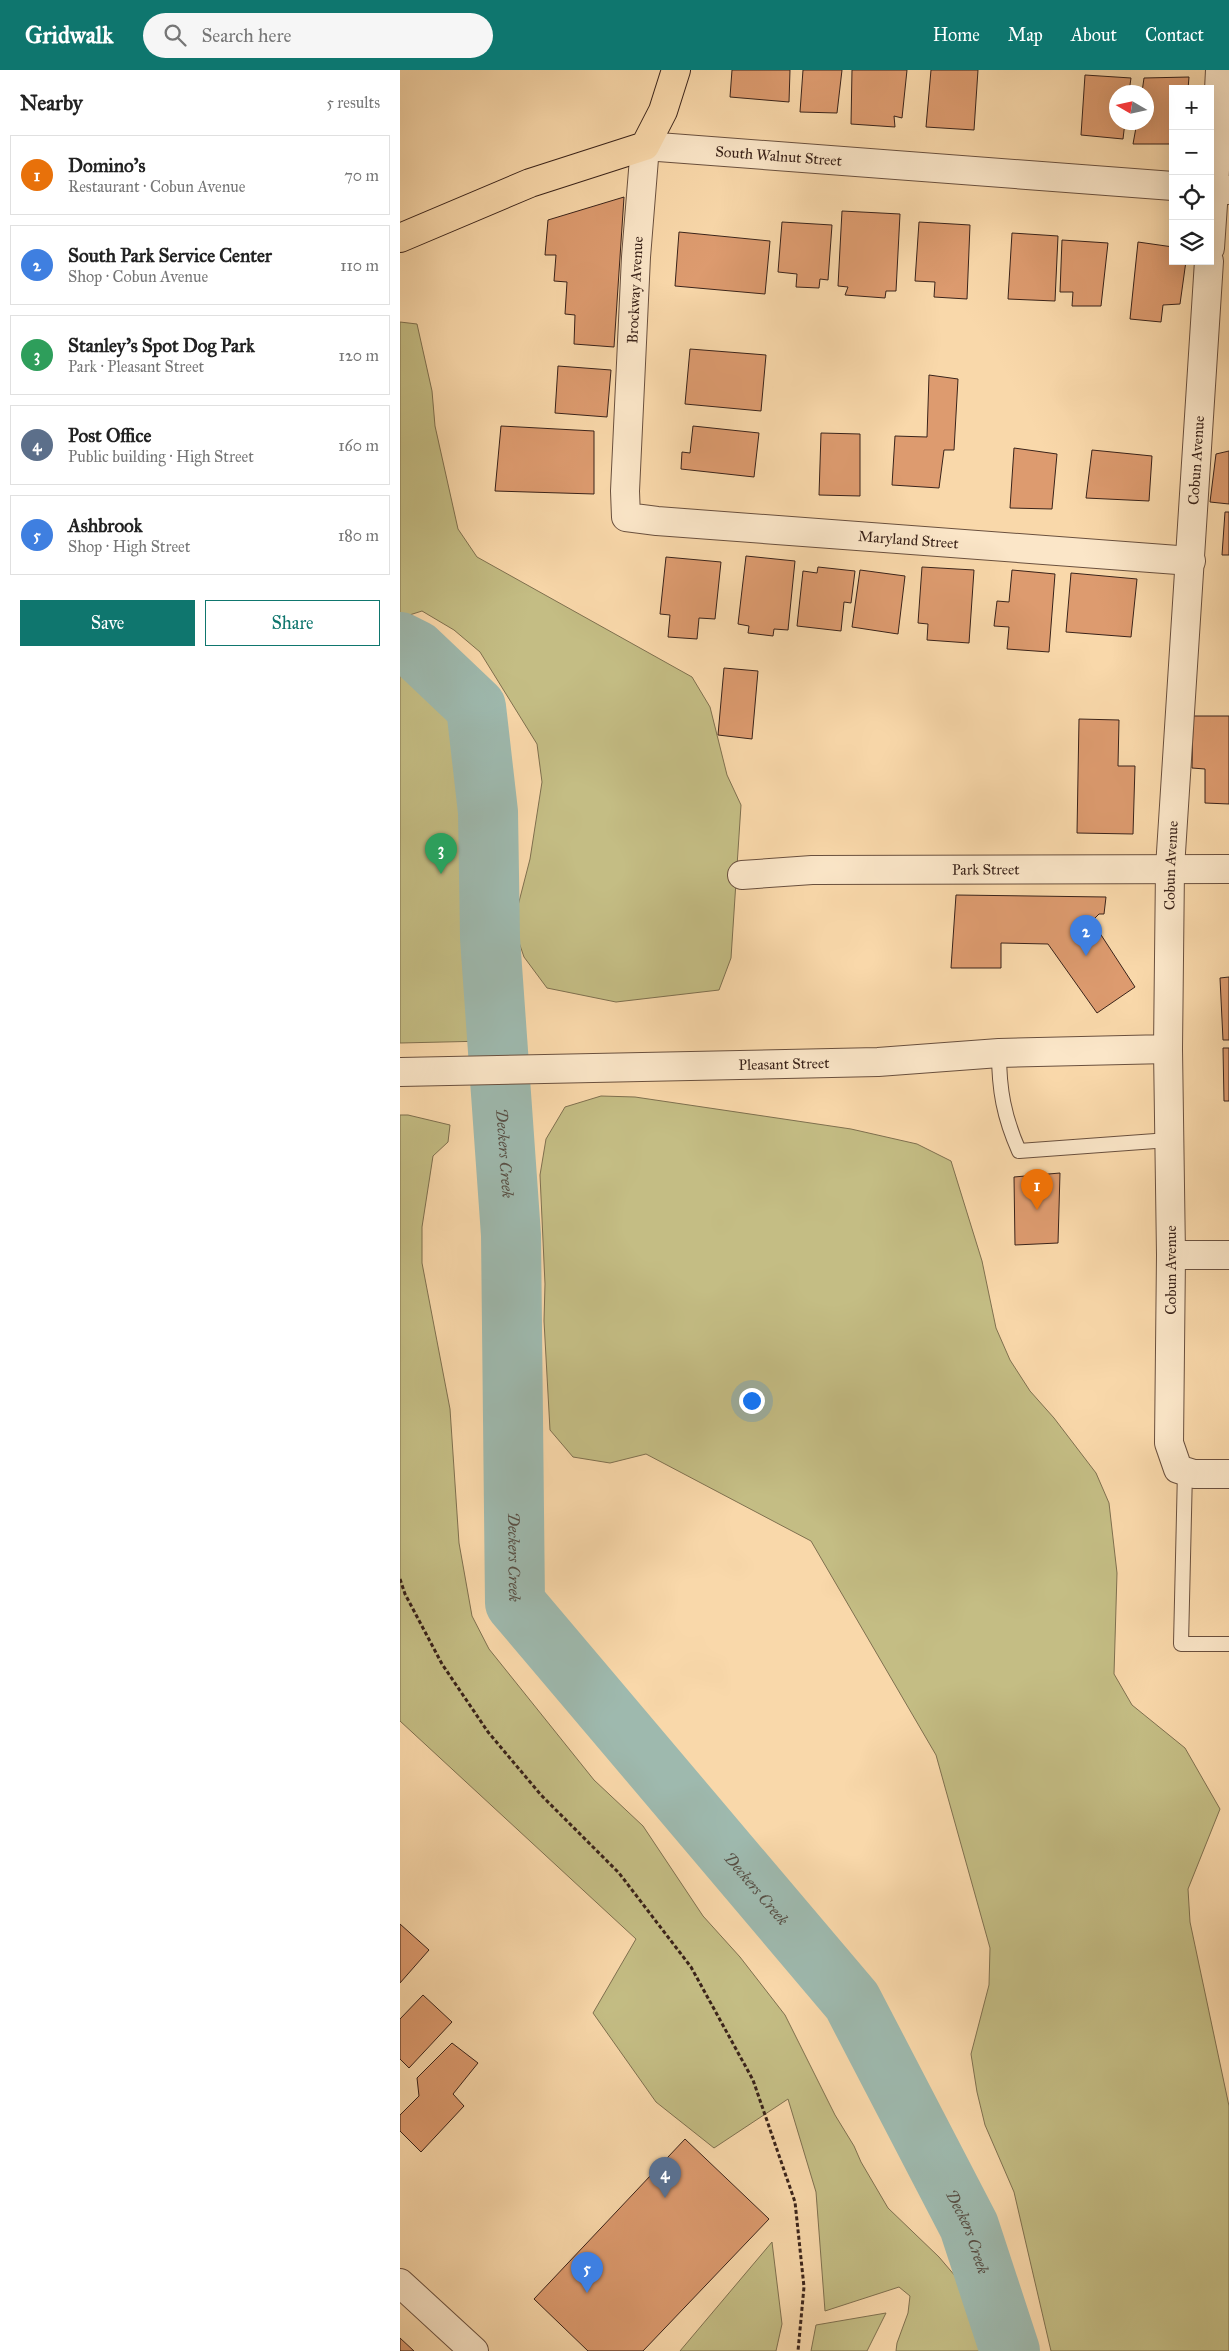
<!DOCTYPE html>
<meta charset="utf-8">
<style>
:root{--surface:#fff;--page:#f6f6f6;--text:#222;--muted:#767676;--line:#e0e0e0;--accent:#0f766e}
body{margin:0;font-family:"IM FELL Great Primer",serif;background:var(--page);color:var(--text)}
.controls{position:absolute;right:15px;top:15px;display:grid;overflow:hidden;border-radius:0px;box-shadow:0 5px 20px #0002}
.controls button{width:45px;height:45px;display:grid;place-items:center;padding:0;border:0;border-bottom:1px solid var(--line);background:var(--surface);color:var(--text);font:25px sans-serif}
.compass{position:absolute;left:709px;top:15px;width:45px;height:45px;border-radius:50%;background:var(--surface);box-shadow:0 5px 20px #0002;rotate:279deg}
.you{position:absolute;left:351px;top:1330px;width:18px;height:18px;margin:-12px;border:4px solid #fff;border-radius:50%;background:#1a73e8;box-shadow:0 0 0 8px #1a73e833}
.badge{display:grid;place-items:center;width:32px;height:32px;border-radius:50%;background:var(--accent);color:#fff;font-size:16px;font-weight:700}
.pin{position:absolute;translate:-50% -41px;filter:drop-shadow(0 1px 2px #0008)}
.pin::after{content:'';position:absolute;top:26px;width:18px;height:15px;background:inherit;clip-path:polygon(0 0,100% 0,50% 100%)}
.list{margin:0;padding:0;list-style:none}
h2{display:flex;justify-content:space-between;align-items:center;height:65px;margin:0;padding:0 20px;font-size:21px}
h2 small{font-size:16px;font-weight:400;color:var(--muted)}
.list li{display:grid;grid-template-columns:32px 1fr auto;gap:15px;align-items:center;box-sizing:border-box;height:80px;margin:0 10px 10px;padding:0 10px;border:1px solid var(--line);border-radius:0px}
.list b{display:block;font-size:19px;white-space:nowrap}
.list p{margin:0;font-size:16px;white-space:nowrap;color:var(--muted)}
.list em{font-size:16px;font-style:normal;color:var(--muted)}
.actions{display:flex;gap:10px;padding:15px 20px}
.actions a{flex:1;padding:11px 0;border:1px solid var(--accent);border-radius:0px;text-align:center;font-size:18px;color:var(--accent)}
.actions .main{background:var(--accent);color:#fff}
.icon{flex:none;width:28px;height:28px;fill:none;stroke:currentColor;stroke-width:2;stroke-linecap:round;stroke-linejoin:round}
.map{position:relative;flex:none;width:829px;height:2281px;overflow:hidden}
header{display:flex;align-items:center;gap:30px;box-sizing:border-box;height:70px;padding:0 25px;background:var(--accent);color:#fff}
header strong{font-size:24px}
nav{display:flex;gap:28px;margin-inline-start:auto;font-size:18px}
.search{width:350px;height:45px;background:var(--page);display:flex;align-items:center;gap:12px;box-sizing:border-box;padding:0 18px;border-radius:28px;color:var(--muted);font-size:19px}
main{display:flex}
aside{flex:1;background:var(--surface)}
.map>svg:first-child{display:block}
</style>
<header>
<strong>Gridwalk</strong>
<div class="search"><svg class="icon" aria-label="search" viewBox="0 0 24 24"><circle cx="10" cy="10" r="6"/><path d="M15 15l6 6"/></svg>Search here</div>
<nav><a>Home</a><a>Map</a><a>About</a><a>Contact</a></nav>
</header>
<main>
<aside>
<h2>Nearby<small>5 results</small></h2>
<ul class="list">
<li><span class="badge" style="background:#e8710a">1</span><div><b>Domino's</b><p>Restaurant · Cobun Avenue</p></div><em>70 m</em></li>
<li><span class="badge" style="background:#3f7fe0">2</span><div><b>South Park Service Center</b><p>Shop · Cobun Avenue</p></div><em>110 m</em></li>
<li><span class="badge" style="background:#2e9e5b">3</span><div><b>Stanley's Spot Dog Park</b><p>Park · Pleasant Street</p></div><em>120 m</em></li>
<li><span class="badge" style="background:#5c6f8a">4</span><div><b>Post Office</b><p>Public building · High Street</p></div><em>160 m</em></li>
<li><span class="badge" style="background:#3f7fe0">5</span><div><b>Ashbrook</b><p>Shop · High Street</p></div><em>180 m</em></li>
</ul>
<div class="actions"><a class="main">Save</a><a>Share</a></div>
</aside>
<div class="map">
<svg width="829" height="2281" viewBox="0 0 829 2281">
<rect width="100%" height="100%" fill="#f9d8aa"/>
<filter id="stains"><feTurbulence type="fractalNoise" baseFrequency=".004" numOctaves="4"/><feColorMatrix values="0 0 0 0 .2 0 0 0 0 .09 0 0 0 0 .02 0 0 0 .5 -.17"/></filter>
<radialGradient id="worn" r=".72"><stop offset=".6" stop-color="#630" stop-opacity="0"/><stop offset="1" stop-color="#630" stop-opacity=".3"/></radialGradient>
<g fill="#c4bd84" stroke="#7f704f">
<polygon points="0,252 17,254 32,321 35,356 58,459 77,487 292,607 310,637 327,705 341,735 331,888 319,920 216,932 147,918 124,887 113,855 130,789 142,712 137,674 80,582 54,560 22,541 0,548"/>
<polygon points="16,580 76,637 87,971 0,973 0,586"/>
<polygon points="201,1026 235,1027 451,1059 517,1074 551,1091 582,1191 596,1258 610,1290 630,1321 654,1348 696,1403 709,1433 717,1503 714,1604 732,1635 785,1678 820,1739 788,1819 790,1852 829,2036 829,2281 651,2281 614,2122 585,2055 577,2022 571,1984 589,1915 590,1878 536,1685 411,1471 246,1384 210,1393 173,1387 150,1360 144,1251 145,1214 140,1105 146,1069 165,1037"/>
<polygon points="0,1045 8,1045 50,1055 48,1072 33,1086 22,1157 22,1193 50,1339 59,1473 72,1546 89,1579 194,1710 243,1756 303,1846 340,1887 385,1945 435,2045 454,2076 461,2092 488,2138 539,2187 562,2214 571,2230 582,2264 583,2281 496,2281 497,2273 508,2243 510,2226 499,2217 425,2241 416,2122 388,2029 314,2078 256,2032 193,1943 236,1869 0,1651"/>
<polygon points="372,2172 382,2254 376,2281 280,2281"/>
<polygon points="486,2243 467,2281 411,2281 416,2255"/>
</g>
<g fill="none" stroke-linecap="round" stroke-linejoin="round">
<path stroke="#9eb9ae" stroke-width="60" id="s1" d="M 0,572 L 16,580 L 76,637 L 88,742 L 90,868 L 111,1165 L 115,1533 L 452,1931 L 569,2156 L 610,2281"/>
</g>
<g fill="#dd9b6f" stroke="#3a231a">
<polygon points="332,0 390,0 389,32 330,27"/>
<polygon points="403,0 442,0 437,43 400,42"/>
<polygon points="452,0 507,0 502,48 494,46 495,57 451,54"/>
<polygon points="531,0 578,0 574,60 526,57"/>
<polygon points="685,5 731,8 729,22 716,22 716,52 725,52 723,69 681,65"/>
<polygon points="789,7 788,19 773,19 773,74 733,74 737,52 746,52 746,22 742,22 744,8"/>
<polygon points="224,127 214,277 174,274 175,245 165,244 167,212 154,211 156,185 145,185 148,150"/>
<polygon points="442,141 500,144 496,221 486,221 485,228 445,225 448,217 438,216"/>
<polygon points="382,152 432,155 428,210 420,209 419,218 396,217 397,204 378,202"/>
<polygon points="519,152 570,155 567,229 534,227 535,212 515,211"/>
<polygon points="279,162 370,171 365,224 275,216"/>
<polygon points="612,163 658,166 655,231 608,229"/>
<polygon points="662,170 708,173 701,236 672,236 673,222 660,222"/>
<polygon points="738,172 773,177 773,191 786,191 780,234 763,235 761,252 730,249"/>
<polygon points="290,279 366,285 361,341 285,334"/>
<polygon points="158,296 211,300 207,347 155,343"/>
<polygon points="529,305 558,309 554,380 544,380 539,418 492,415 495,366 527,367"/>
<polygon points="101,356 194,361 194,424 95,421"/>
<polygon points="293,356 359,363 354,407 281,399 282,382 290,383"/>
<polygon points="421,363 460,364 460,426 419,425"/>
<polygon points="614,378 657,384 652,439 610,438"/>
<polygon points="692,380 752,386 749,431 686,428"/>
<polygon points="829,381 829,434 810,432 816,384"/>
<polygon points="825,442 829,442 829,485 822,485"/>
<polygon points="346,486 395,491 388,560 374,559 373,566 348,563 349,556 338,554"/>
<polygon points="266,487 321,492 315,549 299,548 297,569 268,567 270,545 260,544"/>
<polygon points="418,497 455,501 451,533 444,532 441,561 397,556 403,501 417,503"/>
<polygon points="522,497 574,500 569,573 527,570 528,554 518,553"/>
<polygon points="460,500 505,506 498,564 452,557"/>
<polygon points="612,500 655,504 649,582 607,579 609,557 594,556 597,531 609,532"/>
<polygon points="671,503 737,509 731,567 666,562"/>
<polygon points="324,598 358,601 352,669 318,665"/>
<polygon points="793,646 829,646 829,734 805,733 805,699 792,698"/>
<polygon points="679,649 719,650 718,696 735,696 733,764 677,763"/>
<polygon points="556,825 706,827 704,844 699,844 692,851 735,917 697,943 648,874 601,873 601,898 551,898"/>
<polygon points="829,907 829,970 823,970 820,908"/>
<polygon points="823,978 829,978 829,1031 824,1031"/>
<polygon points="660,1103 658,1173 615,1175 614,1107"/>
<polygon points="0,1854 29,1880 0,1913"/>
<polygon points="23,1925 52,1952 9,1998 0,1989 0,1949"/>
<polygon points="52,1973 78,1993 53,2024 64,2036 21,2082 0,2061 0,2045 19,2026 17,2008"/>
<polygon points="285,2069 369,2149 243,2281 188,2281 134,2229"/>
<polygon points="0,2268 14,2281 0,2281"/>
</g>
<g fill="none" stroke-linecap="round" stroke-linejoin="round">
<defs>
<g id="service">
<path d="M 599,983 C 599,1020 604,1047 619,1081 L 769,1070"/>
<polyline points="785,1401 781,1574 829,1574"/>
</g>
<g id="minor">
<polyline points="820,0 814,120 829,120"/>
<path id="s2" d="M 245,76 L 236,187 L 225,421 L 226,447 L 257,451 L 791,491"/>
<path id="s3" d="M 342,805 L 412,800 L 829,799"/>
<polyline points="768,979 771,1185 769,1373 778,1399 794,1404 829,1404"/>
<polyline points="771,1185 829,1185"/>
</g>
<g id="tertiary">
<path id="s4" d="M 245,76 L 773,116"/>
<polyline points="810,119 814,120 810,178"/>
<path id="s5" d="M 0,1002 L 478,992 L 599,983 L 768,979 L 770,798 L 809,191"/>
<polyline points="0,2213 74,2281"/>
</g>
<polyline id="primary" points="0,168 130,113 245,76 263,41 276,0"/>
</defs>
<use href="#service" stroke="#6a503e" stroke-width="16"/>
<use href="#minor" stroke="#6a503e" stroke-width="30"/>
<use href="#tertiary" stroke="#6a503e" stroke-width="30"/>
<use href="#primary" stroke="#3a231a" stroke-width="30"/>
<polyline stroke="#3a231a" stroke-width="3" stroke-dasharray="4 2.5" stroke-linecap="butt" points="0,1509 5,1524 42,1594 88,1662 141,1725 219,1803 291,1897 353,2010 395,2132 404,2217 398,2281"/>
<use href="#service" stroke="#fbe6c8" stroke-width="14"/>
<use href="#minor" stroke="#fbe6c8" stroke-width="28"/>
<use href="#tertiary" stroke="#fbe6c8" stroke-width="28"/>
<use href="#primary" stroke="#f9d8aa" stroke-width="28"/>
</g>
<g text-anchor="middle" stroke-width="4" stroke-linejoin="round" paint-order="stroke">
<g font-size="15" fill="#3a231a" stroke="#fbe6c8">
<text dy="5" stroke="none"><textPath href="#s4" startOffset="134">South Walnut Street</textPath></text>
<text transform="translate(235 220) rotate(-87)" y="5">Brockway Avenue</text>
<text dy="5" stroke="none"><textPath href="#s5" startOffset="1358">Cobun Avenue</textPath></text>
<text dy="5" stroke="none"><textPath href="#s2" startOffset="655">Maryland Street</textPath></text>
<text dy="5" stroke="none"><textPath href="#s5" startOffset="952">Cobun Avenue</textPath></text>
<text dy="5" stroke="none"><textPath href="#s3" startOffset="244">Park Street</textPath></text>
<text dy="5" stroke="none"><textPath href="#s5" startOffset="384">Pleasant Street</textPath></text>
<text transform="translate(771 1200) rotate(-90)" y="5">Cobun Avenue</text>
</g>
<g font-size="16" font-style="italic" fill="#585046" stroke="#fbe6c8">
<text dy="6" stroke="none"><textPath href="#s1" startOffset="548">Deckers Creek</textPath></text>
<text dy="6" stroke="none"><textPath href="#s1" startOffset="952">Deckers Creek</textPath></text>
<text dy="6" stroke="none"><textPath href="#s1" startOffset="1372">Deckers Creek</textPath></text>
<text dy="6" stroke="none"><textPath href="#s1" startOffset="1778">Deckers Creek</textPath></text>
</g>
</g>
<rect width="100%" height="100%" filter="url(#stains)"/>
<rect width="100%" height="100%" fill="url(#worn)"/>
</svg>
<div class="controls">
<button>+</button>
<button>−</button>
<button><svg class="icon" aria-label="locate" viewBox="0 0 24 24"><circle cx="12" cy="12" r="6"/><path d="M12 2v4M12 18v4M2 12h4M18 12h4"/></svg></button>
<button><svg class="icon" aria-label="layers" viewBox="0 0 24 24"><path d="M12 4l9 5-9 5-9-5zM3 14l9 5 9-5"/></svg></button>
</div>
<svg class="compass" viewBox="-18 -18 36 36"><path d="M0-13l5 13h-10z" fill="#e53935"/><path d="M0 13l5-13h-10z" fill="#767676"/></svg>
<div class="you"></div>
<div class="pin badge" style="left:637px;top:1140px;background:#e8710a">1</div>
<div class="pin badge" style="left:686px;top:886px;background:#3f7fe0">2</div>
<div class="pin badge" style="left:41px;top:804px;background:#2e9e5b">3</div>
<div class="pin badge" style="left:265px;top:2128px;background:#5c6f8a">4</div>
<div class="pin badge" style="left:187px;top:2223px;background:#3f7fe0">5</div>
</div>
</main>
